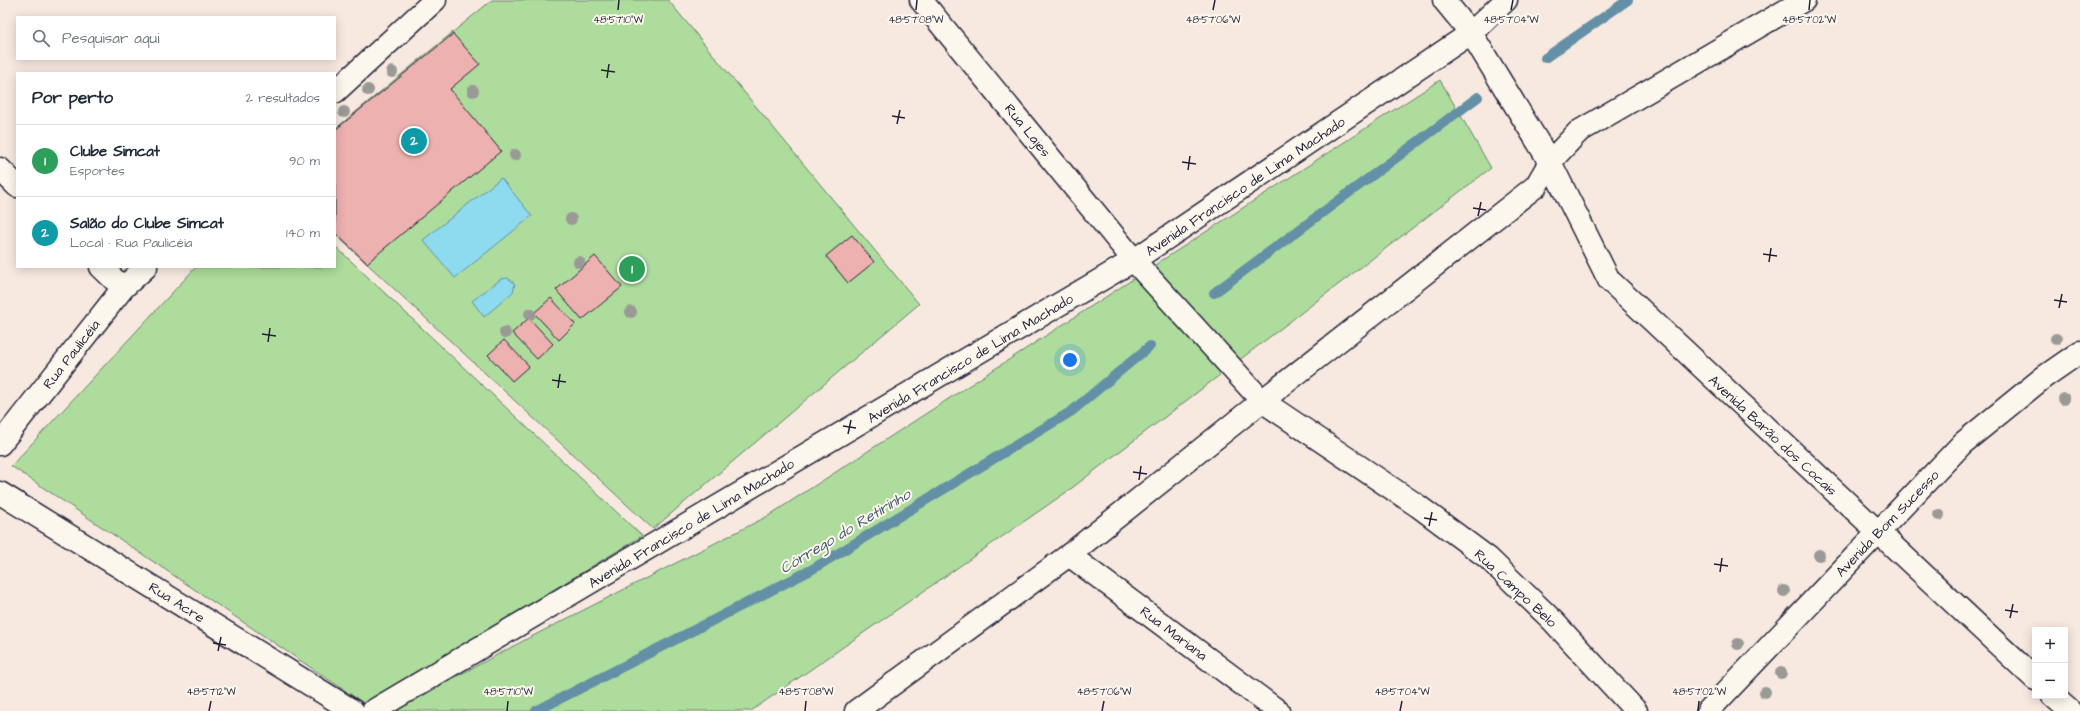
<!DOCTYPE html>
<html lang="pt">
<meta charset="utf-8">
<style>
:root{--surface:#fff;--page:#f2f2f3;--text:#1f2937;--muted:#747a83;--line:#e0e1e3;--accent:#ea580c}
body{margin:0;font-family:"Architects Daughter",sans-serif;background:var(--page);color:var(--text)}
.controls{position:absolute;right:12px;bottom:12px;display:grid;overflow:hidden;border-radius:0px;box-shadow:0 2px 10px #0003}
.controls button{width:36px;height:36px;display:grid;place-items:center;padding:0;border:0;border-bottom:1px solid var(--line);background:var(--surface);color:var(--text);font:20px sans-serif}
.you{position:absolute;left:1070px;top:360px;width:14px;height:14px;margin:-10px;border:3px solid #fff;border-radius:50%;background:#1a73e8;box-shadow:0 0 0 6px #1a73e833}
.badge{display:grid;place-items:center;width:26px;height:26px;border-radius:50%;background:var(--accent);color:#fff;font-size:13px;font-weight:700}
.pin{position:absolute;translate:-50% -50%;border:2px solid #fff;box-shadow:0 1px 4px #0006}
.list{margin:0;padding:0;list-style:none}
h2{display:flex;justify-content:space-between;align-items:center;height:52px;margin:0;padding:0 16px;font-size:17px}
h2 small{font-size:13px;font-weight:400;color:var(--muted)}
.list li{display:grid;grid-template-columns:26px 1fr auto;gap:12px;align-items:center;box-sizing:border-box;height:72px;padding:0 16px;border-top:1px solid var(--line)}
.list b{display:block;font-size:15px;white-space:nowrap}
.list p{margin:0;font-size:13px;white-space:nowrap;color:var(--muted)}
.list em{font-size:13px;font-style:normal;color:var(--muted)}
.icon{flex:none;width:22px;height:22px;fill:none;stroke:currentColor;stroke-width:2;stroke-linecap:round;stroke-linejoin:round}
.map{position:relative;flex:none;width:2080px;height:711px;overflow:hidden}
.search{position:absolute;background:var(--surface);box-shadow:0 2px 10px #0003;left:16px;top:16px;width:320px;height:44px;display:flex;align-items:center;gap:10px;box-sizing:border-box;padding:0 14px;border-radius:0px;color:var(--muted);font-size:15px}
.panel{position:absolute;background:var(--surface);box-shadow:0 2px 10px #0003;left:16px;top:72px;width:320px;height:196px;border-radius:0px}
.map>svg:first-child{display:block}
</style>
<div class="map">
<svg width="2080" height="711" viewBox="0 0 2080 711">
<rect width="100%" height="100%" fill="#f8e9e0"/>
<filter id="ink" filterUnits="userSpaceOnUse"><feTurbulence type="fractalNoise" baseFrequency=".025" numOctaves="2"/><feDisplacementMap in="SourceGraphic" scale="8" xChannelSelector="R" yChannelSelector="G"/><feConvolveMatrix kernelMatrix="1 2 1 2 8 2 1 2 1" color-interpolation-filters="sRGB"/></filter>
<g filter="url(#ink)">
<g fill="#addc9c" stroke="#687f6c">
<polygon points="492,0 668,0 919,304 653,529 335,234 335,129"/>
<polygon points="1440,80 1491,168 1068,491 751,711 392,711 523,641 768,516"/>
<polygon points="335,246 642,536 365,704 11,466 196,267 335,267"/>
</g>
<g fill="#8edaee" stroke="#6390a6">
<polygon points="501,178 532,216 455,278 423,240"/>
<polygon points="508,278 515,284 513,292 484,317 472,301 501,279"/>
</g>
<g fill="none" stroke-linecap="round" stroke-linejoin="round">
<g stroke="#6390a6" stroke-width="10">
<polyline points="1545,58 1628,0"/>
<polyline points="1214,293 1478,97"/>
<polyline points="536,711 811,570 1072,411 1150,346"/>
</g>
</g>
<g fill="#edb1af" stroke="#22223b">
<polygon points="453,34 480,64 450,89 501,151 367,263 335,233 335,130"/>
<polygon points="852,235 874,262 848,283 826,256"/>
<polygon points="595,256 622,287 582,320 556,290"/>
<polygon points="551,298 575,324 559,340 534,313"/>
<polygon points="529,318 553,344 537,359 512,333"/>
<polygon points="504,340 529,366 512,381 488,355"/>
</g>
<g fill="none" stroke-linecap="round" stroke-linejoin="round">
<defs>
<g id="minor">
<polyline points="921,0 1137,264 1262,401 1418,506 1488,558 1552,620 1636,711"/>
<polyline points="1444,0 1471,33 1506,0"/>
<polyline points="1804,0 1578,132 1550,162 1609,280 2035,679"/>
<polyline points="335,92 435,0"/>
<polyline points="0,169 17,186"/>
<polyline points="101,267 123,288"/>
<polyline points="0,444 123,288 146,267"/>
<polyline points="0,493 353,711"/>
<polyline points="1069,555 1278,711"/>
<polyline points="2053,696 2070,711"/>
<polyline points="1708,711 1963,443 2044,377 2080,352"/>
</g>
<polyline id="major" points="373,711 1134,260 1471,33 1550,162 1536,186 1262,401 1069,555 856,711"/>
</defs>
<use href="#minor" stroke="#22223b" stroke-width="25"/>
<use href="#major" stroke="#22223b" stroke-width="25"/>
<use href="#minor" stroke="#fbf7ec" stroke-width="22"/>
<use href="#major" stroke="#fbf7ec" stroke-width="22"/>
</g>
<g fill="#999a95">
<circle cx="392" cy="72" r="6"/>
<circle cx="368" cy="90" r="6"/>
<circle cx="473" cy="91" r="6"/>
<circle cx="344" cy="112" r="6"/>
<circle cx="515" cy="155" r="6"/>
<circle cx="571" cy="219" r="6"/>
<circle cx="579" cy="262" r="6"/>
<circle cx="631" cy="312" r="6"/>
<circle cx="530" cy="314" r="6"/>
<circle cx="505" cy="333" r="6"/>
<circle cx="2056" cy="339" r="6"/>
<circle cx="2064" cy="399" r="6"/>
<circle cx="1939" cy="515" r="6"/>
<circle cx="1819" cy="555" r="6"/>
<circle cx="1784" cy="591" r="6"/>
<circle cx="1738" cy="644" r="6"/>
<circle cx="1781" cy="673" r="6"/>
<circle cx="1765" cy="692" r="6"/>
</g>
</g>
<path fill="none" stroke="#22223b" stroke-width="1.5" d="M 618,10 L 619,0M 916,10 L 917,0M 1213,10 L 1215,0M 1511,10 L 1513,0M 1809,10 L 1810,0M 601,70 L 615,72M 607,78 L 609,64M 892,116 L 905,118M 897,124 L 900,110M 1182,162 L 1196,164M 1188,170 L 1190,156M 1473,208 L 1486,210M 1478,216 L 1481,202M 1763,254 L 1777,256M 1769,262 L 1771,248M 2054,300 L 2067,302M 2059,308 L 2062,294M 262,334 L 276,336M 268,342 L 270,328M 552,380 L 566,382M 558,388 L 560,374M 843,426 L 856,428M 848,434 L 851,420M 1133,472 L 1147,474M 1139,480 L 1141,466M 1424,518 L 1437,520M 1429,526 L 1432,512M 1714,564 L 1728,566M 1720,572 L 1722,558M 2005,610 L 2018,612M 2010,618 L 2013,604M 213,643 L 226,645M 218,651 L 221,637M 209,711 L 211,701M 507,711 L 508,701M 805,711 L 806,701M 1102,711 L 1104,701M 1400,711 L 1402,701M 1698,711 L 1699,701"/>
<g text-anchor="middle" stroke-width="4" stroke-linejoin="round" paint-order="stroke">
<g font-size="14" fill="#22223b" stroke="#fbf7ec">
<text transform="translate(1028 130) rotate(51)" y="5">Rua Lajes</text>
<text transform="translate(1245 186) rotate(-34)" y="5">Avenida Francisco de Lima Machado</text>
<text transform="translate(71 354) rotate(-52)" y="5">Rua Paulicéia</text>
<text transform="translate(970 358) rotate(-31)" y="5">Avenida Francisco de Lima Machado</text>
<text transform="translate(1773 435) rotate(43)" y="5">Avenida Barão dos Cocais</text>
<text transform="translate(691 523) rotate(-31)" y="5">Avenida Francisco de Lima Machado</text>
<text transform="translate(1887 523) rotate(-46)" y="5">Avenida Bom Sucesso</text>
<text transform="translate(1516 588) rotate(43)" y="5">Rua Campo Belo</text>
<text transform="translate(177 602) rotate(32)" y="5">Rua Acre</text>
<text transform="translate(1174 633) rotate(37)" y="5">Rua Mariana</text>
</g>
<g font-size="15" font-style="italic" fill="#425971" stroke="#fbf7ec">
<text transform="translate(845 531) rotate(-31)" y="5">Córrego do Retirinho</text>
</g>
</g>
<g font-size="10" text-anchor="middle" fill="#22223b" stroke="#fbf7ec" stroke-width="4" stroke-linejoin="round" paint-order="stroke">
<text x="618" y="23">48°57'10"W</text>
<text x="916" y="23">48°57'08"W</text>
<text x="1213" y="23">48°57'06"W</text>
<text x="1511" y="23">48°57'04"W</text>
<text x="1809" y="23">48°57'02"W</text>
<text x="211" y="695">48°57'12"W</text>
<text x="508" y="695">48°57'10"W</text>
<text x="806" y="695">48°57'08"W</text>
<text x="1104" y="695">48°57'06"W</text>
<text x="1402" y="695">48°57'04"W</text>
<text x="1699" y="695">48°57'02"W</text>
</g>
</svg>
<div class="controls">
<button>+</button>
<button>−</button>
</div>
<div class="you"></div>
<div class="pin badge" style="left:632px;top:269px;background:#2e9e5b">1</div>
<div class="pin badge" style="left:414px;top:141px;background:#0f9aa8">2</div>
<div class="search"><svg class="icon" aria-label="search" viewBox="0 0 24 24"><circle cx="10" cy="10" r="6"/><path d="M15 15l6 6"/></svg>Pesquisar aqui</div>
<section class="panel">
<h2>Por perto<small>2 resultados</small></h2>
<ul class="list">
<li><span class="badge" style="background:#2e9e5b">1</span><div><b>Clube Simcat</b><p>Esportes</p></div><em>90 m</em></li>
<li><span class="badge" style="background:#0f9aa8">2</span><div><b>Salão do Clube Simcat</b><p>Local · Rua Paulicéia</p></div><em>140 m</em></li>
</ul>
</section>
</div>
